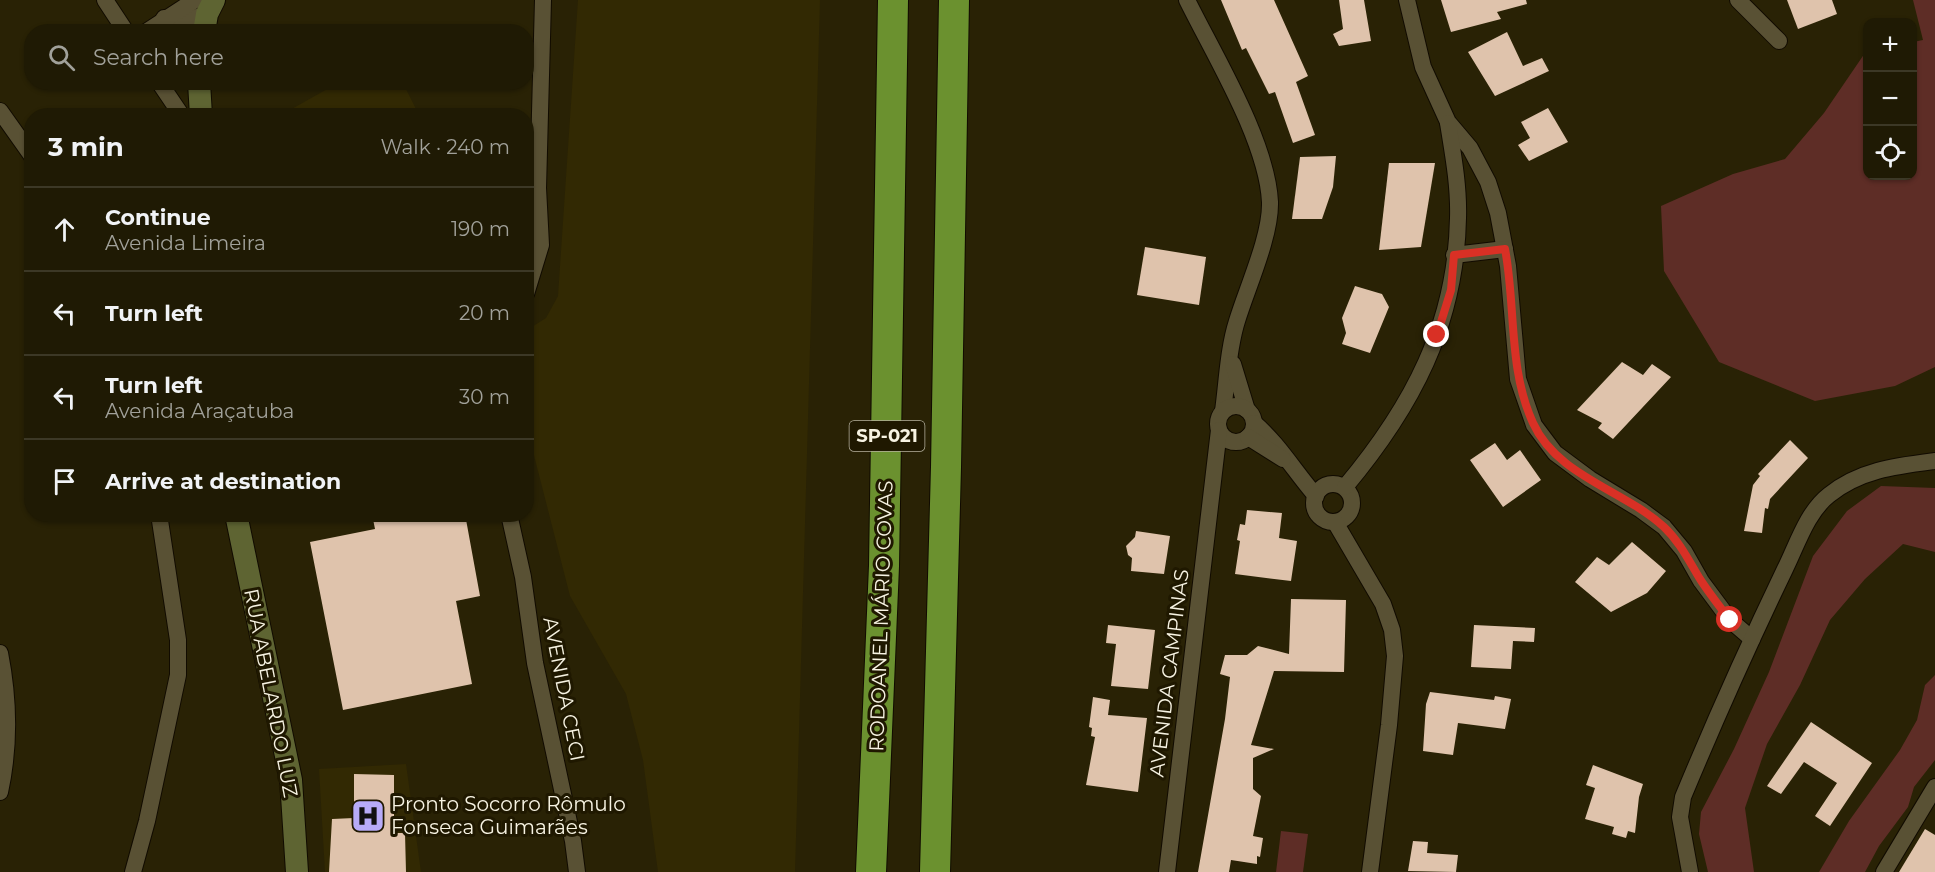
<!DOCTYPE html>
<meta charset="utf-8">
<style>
:root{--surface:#1f1a04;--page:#27230e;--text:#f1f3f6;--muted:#a1a19a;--line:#3c3826}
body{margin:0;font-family:Montserrat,sans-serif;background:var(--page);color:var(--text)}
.controls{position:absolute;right:18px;top:18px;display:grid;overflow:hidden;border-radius:12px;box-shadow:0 2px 4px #0004}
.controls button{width:54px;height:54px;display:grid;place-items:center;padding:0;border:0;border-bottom:2px solid var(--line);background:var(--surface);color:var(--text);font:30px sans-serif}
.stop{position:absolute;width:18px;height:18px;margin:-14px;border:4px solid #d93025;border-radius:50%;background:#fff}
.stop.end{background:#d93025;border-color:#fff;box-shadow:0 2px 6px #0008}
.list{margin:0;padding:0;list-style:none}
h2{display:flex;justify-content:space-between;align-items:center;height:78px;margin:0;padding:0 24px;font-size:26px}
h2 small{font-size:20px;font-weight:400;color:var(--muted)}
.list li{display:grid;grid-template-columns:39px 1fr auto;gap:18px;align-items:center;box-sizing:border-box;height:84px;padding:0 24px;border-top:2px solid var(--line)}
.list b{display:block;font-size:22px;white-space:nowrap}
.list p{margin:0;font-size:20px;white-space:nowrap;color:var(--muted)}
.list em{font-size:20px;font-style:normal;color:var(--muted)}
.icon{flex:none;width:33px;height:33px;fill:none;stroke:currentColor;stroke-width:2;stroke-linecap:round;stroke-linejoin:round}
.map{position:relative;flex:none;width:1935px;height:872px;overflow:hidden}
.search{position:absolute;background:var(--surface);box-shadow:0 2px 4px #0004;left:24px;top:24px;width:510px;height:66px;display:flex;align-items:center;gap:15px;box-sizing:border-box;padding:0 21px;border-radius:24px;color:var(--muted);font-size:22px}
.panel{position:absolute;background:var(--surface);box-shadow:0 2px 4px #0004;left:24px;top:108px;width:510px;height:414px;border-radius:24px}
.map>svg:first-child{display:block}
</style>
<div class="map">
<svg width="1935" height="872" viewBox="0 0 1935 872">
<rect width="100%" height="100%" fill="#292205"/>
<g fill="#322903">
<polygon points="578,0 820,0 795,872 658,872 643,760 626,694 570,596 527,428 527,330 546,318 558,296"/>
<polygon points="338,83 403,83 419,115 281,115"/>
<polygon points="406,764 421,872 325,872 319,769"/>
</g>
<g fill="#5e2d26">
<polygon points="1913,0 1935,0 1935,367 1895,386 1815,401 1719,362 1664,271 1661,206 1733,174 1785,159 1824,113 1867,50 1868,176 1912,176 1913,42 1923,40"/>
<polygon points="1881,486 1935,488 1935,552 1903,544 1865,579 1830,620 1800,685 1767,744 1745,808 1754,872 1708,872 1699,834 1701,812 1734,749 1769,672 1813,556 1847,511"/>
<polygon points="1935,675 1935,760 1914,787 1908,807 1879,846 1865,872 1819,872 1849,821 1900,750 1917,720 1925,685"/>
<polygon points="1281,831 1308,834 1303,872 1276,872"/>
</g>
<g fill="#dfc3ac">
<polygon points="1221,0 1274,0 1308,76 1296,82 1315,135 1293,143 1275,92 1269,94 1246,48 1242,50"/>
<polygon points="1339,0 1364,0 1371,41 1339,46 1333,34 1343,29"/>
<polygon points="1441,0 1526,0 1527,4 1497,12 1501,19 1451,32"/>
<polygon points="1787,0 1832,0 1837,14 1798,29"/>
<polygon points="1507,32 1523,66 1542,58 1549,71 1495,96 1468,52"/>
<polygon points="1548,108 1568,142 1529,161 1518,145 1530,138 1521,122"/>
<polygon points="1336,156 1333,187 1322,219 1292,219 1300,157"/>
<polygon points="1389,163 1435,163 1421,247 1379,250"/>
<polygon points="1145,247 1206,257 1199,305 1137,295"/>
<polygon points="1355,286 1382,294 1389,307 1370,353 1342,344 1346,333 1342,318"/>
<polygon points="1622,362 1643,375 1652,364 1671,377 1613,439 1598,428 1602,423 1577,410"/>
<polygon points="1790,440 1808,458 1770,499 1768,509 1765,508 1762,533 1744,531 1753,485 1760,476 1758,474"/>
<polygon points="1495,443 1507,460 1520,450 1541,480 1503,507 1470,460"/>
<polygon points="1247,510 1282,513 1279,538 1297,541 1291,581 1235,574 1240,541 1237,540 1240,524 1245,525"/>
<polygon points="372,514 465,514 480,596 456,601 472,684 343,710 310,542 375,529"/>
<polygon points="1136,531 1170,536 1164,574 1131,571 1132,558 1128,555 1126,546 1135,537"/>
<polygon points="1632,542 1666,571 1647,593 1611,612 1575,582 1597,557 1609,565"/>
<polygon points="1291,599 1346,600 1344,672 1274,671 1251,745 1274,749 1253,758 1253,789 1261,796 1253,836 1263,838 1260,857 1257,856 1257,864 1231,860 1229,872 1198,872 1225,719 1230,677 1220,674 1225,655 1247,655 1258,646 1289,654"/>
<polygon points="1108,625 1155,630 1148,689 1111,686 1116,644 1106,643"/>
<polygon points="1474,625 1535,628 1534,642 1513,641 1511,669 1471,667"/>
<polygon points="1430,692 1494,700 1495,696 1511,699 1505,729 1458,723 1453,755 1423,751 1426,704"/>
<polygon points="1093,697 1110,700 1108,715 1147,718 1138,792 1086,785 1095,737 1091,736 1092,728 1089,727"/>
<polygon points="1811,722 1872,763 1830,826 1815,816 1837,783 1804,762 1781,794 1767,786"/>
<polygon points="1593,765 1643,784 1639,797 1635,833 1628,831 1626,838 1612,834 1614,827 1585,819 1595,788 1586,785"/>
<polygon points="354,774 394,775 394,833 405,833 406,872 329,872 332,819 354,818"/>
<polygon points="1925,829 1935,835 1935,872 1899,872"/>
<polygon points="1413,841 1428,842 1427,853 1458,855 1456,872 1408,871"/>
</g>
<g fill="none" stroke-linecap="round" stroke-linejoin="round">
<defs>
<g id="minor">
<polyline points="105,0 126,32"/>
<path d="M 1187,0 C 1214,55 1267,141 1270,202 C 1271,236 1247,288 1237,321 C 1228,349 1227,382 1223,411"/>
<polyline points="1407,0 1423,67 1448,122 1470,148 1488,182 1498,213 1508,266 1518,379 1534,425 1555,453 1590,479 1641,510 1664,527 1684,551 1701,581 1730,620 1752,639"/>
<polyline points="1738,0 1779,41"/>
<polyline points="164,18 191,19 207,14"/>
<polyline points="146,32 195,0"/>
<polyline points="159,82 182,116"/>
<polyline points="0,111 32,156"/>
<polyline points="1454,255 1505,249"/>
<polyline points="526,294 541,245 538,188 543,0"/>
<polyline points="1233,364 1247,410"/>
<circle cx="1236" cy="424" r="18"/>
<path d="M 1254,423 C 1278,443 1295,472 1316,496"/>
<polyline points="1248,437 1283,459"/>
<circle cx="1333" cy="503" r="19"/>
<path d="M 1345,487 C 1412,407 1456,325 1458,218 C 1459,186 1453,154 1448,123"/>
<polyline points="509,514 523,577 535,663 573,841 577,872"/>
<polyline points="1335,522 1383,604 1392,630 1395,656 1389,725 1370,872"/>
<path d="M 0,653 C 9,699 10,746 0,792"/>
<polyline points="133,872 147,821 178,675 178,640 159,514"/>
<polyline points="1167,872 1219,430"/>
<path d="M 1690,872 L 1680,817 L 1683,797 C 1715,720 1749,644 1785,569 C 1797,545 1807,512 1829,495 C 1860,470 1896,466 1935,461"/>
<polyline points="1884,872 1935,787"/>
</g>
<g id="secondary">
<polyline points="204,32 207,14 214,0"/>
<polyline points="199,82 201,116"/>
<polyline points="236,514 291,780 297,872"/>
</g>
<g id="motorway">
<polyline points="871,872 884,566 893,0"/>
<polyline points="935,872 946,467 954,0"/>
</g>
</defs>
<use href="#minor" stroke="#110b00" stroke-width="18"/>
<use href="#secondary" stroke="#110b00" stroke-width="24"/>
<use href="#motorway" stroke="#110b00" stroke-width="32"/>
<use href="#minor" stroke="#595134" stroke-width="16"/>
<use href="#secondary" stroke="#5e6432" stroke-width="22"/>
<use href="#motorway" stroke="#6b912f" stroke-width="30"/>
</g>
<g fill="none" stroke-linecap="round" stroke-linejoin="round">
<path stroke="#d93025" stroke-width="8" d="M 1437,335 L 1451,290 L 1454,255 L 1505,249 C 1516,306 1508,369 1533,423 C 1557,476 1624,490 1664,527 C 1680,542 1689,561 1700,579 C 1709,593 1720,607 1730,620"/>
</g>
<defs>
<symbol id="hospital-square" viewBox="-11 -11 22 22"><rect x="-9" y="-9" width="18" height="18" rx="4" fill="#b7abf8" stroke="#1f1800"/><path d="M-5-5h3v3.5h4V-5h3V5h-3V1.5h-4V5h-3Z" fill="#111"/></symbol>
</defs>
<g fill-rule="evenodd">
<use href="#hospital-square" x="349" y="797" width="38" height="38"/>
</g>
<g text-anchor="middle" stroke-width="6" stroke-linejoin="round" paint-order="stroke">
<rect fill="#1f1800" stroke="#b6b19e" stroke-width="1.5" x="849.5" y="421" width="75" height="30" rx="4.5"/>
<g font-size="18" font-weight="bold" fill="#f7f3e2">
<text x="887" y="442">SP-021</text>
</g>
<g font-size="20" fill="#f7f3e2" stroke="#1f1800">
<text transform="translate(881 616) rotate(-88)" y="7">RODOANEL MÁRIO COVAS</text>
<text transform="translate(1169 673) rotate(-83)" y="7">AVENIDA CAMPINAS</text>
<text transform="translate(564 689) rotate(79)" y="7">AVENIDA CECI</text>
<text transform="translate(271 693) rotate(79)" y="7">RUA ABELARDO LUZ</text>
</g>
<g font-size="20" fill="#f7f3e2" stroke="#1f1800" text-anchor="start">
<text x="391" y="811">Pronto Socorro Rômulo<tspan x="391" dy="23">Fonseca Guimarães</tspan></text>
</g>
</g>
</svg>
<div class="controls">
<button>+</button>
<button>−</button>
<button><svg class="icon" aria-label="locate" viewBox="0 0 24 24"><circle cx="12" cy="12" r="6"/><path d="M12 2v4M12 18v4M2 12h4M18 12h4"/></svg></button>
</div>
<div class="stop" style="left:1730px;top:620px"></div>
<div class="stop end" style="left:1437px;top:335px"></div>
<div class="search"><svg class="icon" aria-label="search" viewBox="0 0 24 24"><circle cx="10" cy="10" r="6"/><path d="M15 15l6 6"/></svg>Search here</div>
<section class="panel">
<h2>3 min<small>Walk · 240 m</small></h2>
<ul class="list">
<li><svg class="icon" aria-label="ahead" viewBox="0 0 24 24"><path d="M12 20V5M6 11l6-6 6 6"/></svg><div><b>Continue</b><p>Avenida Limeira</p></div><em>190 m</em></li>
<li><svg class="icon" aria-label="left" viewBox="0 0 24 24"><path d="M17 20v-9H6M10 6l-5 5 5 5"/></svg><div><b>Turn left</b></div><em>20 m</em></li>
<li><svg class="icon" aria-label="left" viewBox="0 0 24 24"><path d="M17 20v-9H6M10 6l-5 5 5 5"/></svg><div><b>Turn left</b><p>Avenida Araçatuba</p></div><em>30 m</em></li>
<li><svg class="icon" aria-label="arrive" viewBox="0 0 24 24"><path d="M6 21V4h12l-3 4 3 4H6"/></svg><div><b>Arrive at destination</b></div></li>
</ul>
</section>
</div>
